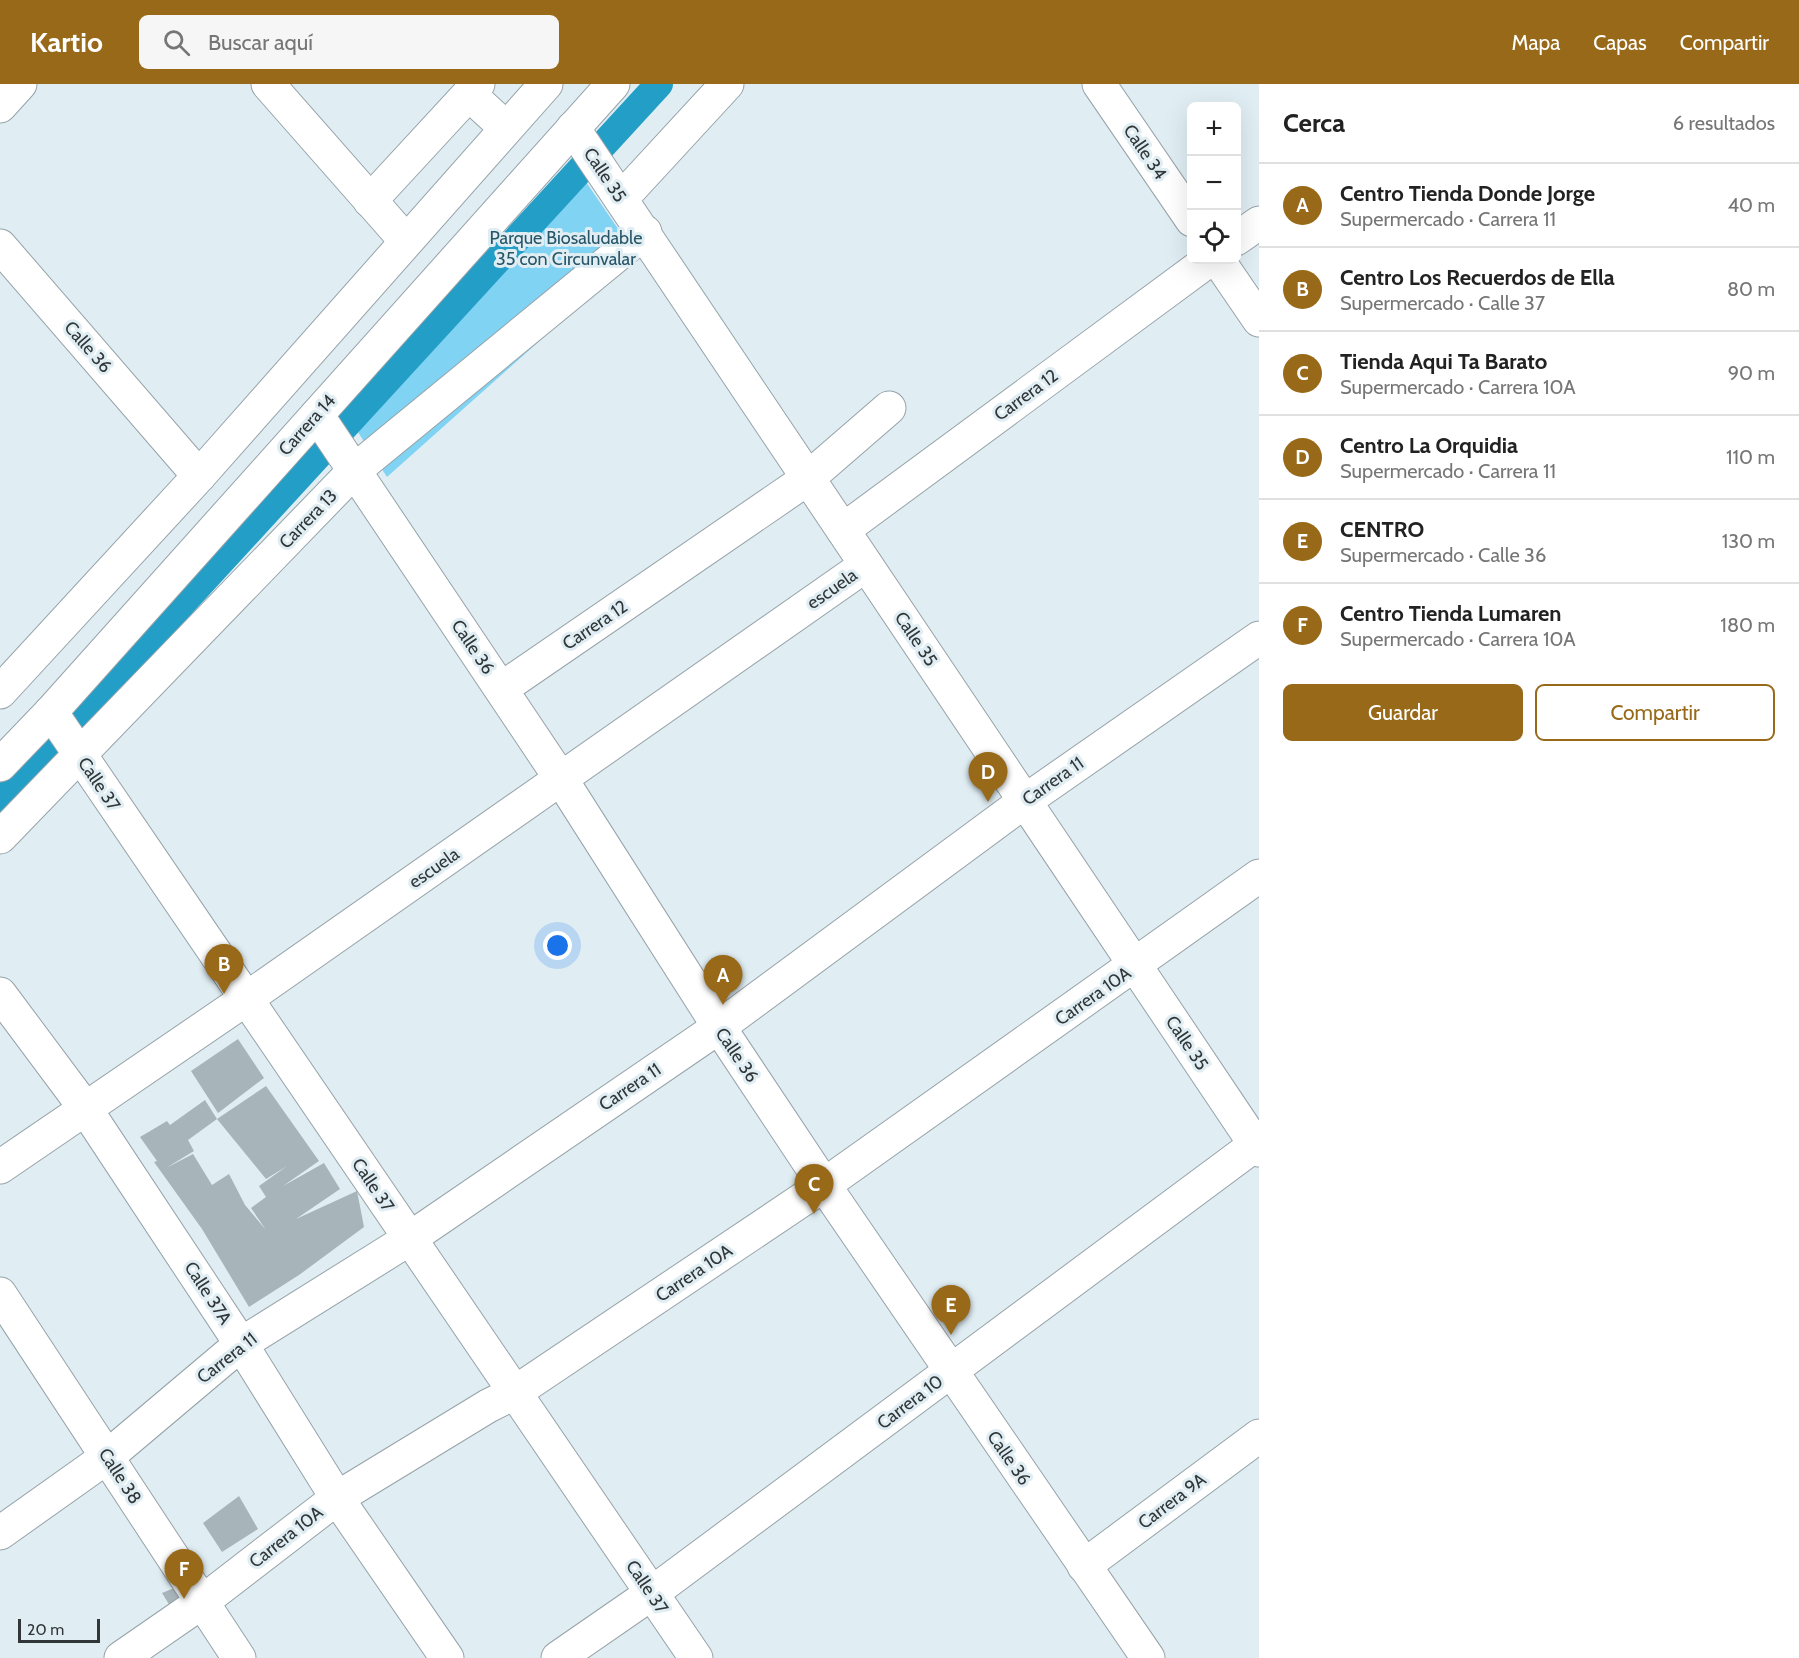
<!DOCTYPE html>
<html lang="es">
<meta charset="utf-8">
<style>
:root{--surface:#fff;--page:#f6f6f6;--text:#222;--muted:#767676;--line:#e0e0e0;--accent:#976918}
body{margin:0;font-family:Cabin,sans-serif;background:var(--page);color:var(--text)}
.controls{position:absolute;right:18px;top:18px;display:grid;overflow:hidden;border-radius:9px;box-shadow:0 6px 24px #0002}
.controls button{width:54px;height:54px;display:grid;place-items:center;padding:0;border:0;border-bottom:2px solid var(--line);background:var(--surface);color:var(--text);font:30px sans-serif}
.scale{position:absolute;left:18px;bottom:15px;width:82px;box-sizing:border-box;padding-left:6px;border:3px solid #313739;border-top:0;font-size:16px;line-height:21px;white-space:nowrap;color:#313739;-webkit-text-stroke:4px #e0eef4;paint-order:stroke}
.you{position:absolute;left:558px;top:862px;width:21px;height:21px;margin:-15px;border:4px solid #fff;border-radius:50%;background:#1a73e8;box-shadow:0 0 0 9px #1a73e833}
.badge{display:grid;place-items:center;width:39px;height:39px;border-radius:50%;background:var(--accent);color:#fff;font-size:20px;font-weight:700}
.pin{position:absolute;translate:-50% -50px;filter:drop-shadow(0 2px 3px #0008)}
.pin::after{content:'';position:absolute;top:32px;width:21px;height:18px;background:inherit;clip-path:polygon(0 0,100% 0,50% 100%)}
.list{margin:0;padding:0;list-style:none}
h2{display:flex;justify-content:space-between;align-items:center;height:78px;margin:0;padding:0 24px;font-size:26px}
h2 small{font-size:20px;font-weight:400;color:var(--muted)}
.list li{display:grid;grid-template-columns:39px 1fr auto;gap:18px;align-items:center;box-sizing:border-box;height:84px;padding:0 24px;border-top:2px solid var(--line)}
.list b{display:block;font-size:22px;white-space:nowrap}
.list p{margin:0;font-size:20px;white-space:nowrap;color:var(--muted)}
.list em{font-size:20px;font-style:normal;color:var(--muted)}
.actions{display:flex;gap:12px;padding:18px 24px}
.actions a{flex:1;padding:14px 0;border:2px solid var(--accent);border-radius:9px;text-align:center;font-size:21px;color:var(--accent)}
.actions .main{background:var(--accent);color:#fff}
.icon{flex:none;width:33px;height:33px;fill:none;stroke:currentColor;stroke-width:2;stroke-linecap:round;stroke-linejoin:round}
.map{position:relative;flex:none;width:1259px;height:1574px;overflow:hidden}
header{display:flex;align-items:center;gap:36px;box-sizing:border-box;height:84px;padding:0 30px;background:var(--accent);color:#fff}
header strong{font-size:28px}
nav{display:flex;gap:33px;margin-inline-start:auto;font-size:21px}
.search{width:420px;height:54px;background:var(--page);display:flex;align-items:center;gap:15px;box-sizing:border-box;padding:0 21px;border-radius:9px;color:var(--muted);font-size:22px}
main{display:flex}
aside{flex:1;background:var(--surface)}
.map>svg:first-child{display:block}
</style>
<header>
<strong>Kartio</strong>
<div class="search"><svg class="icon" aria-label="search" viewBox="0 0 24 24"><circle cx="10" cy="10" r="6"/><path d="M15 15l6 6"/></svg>Buscar aquí</div>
<nav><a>Mapa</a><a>Capas</a><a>Compartir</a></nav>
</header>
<main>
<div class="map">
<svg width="1259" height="1574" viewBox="0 0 1259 1574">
<rect width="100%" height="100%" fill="#e0eef4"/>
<polygon fill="#81d3f3" points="573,79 636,171 387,393 345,328"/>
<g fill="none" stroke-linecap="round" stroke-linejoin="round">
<polyline stroke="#239ec6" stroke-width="28" points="0,718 659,0"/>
</g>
<g fill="#a7b4ba">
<polygon points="238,955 264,994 218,1029 191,987"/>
<polygon points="266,1002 319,1077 283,1102 324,1079 340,1105 296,1135 357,1107 364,1143 299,1191 249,1223 202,1145 154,1078 157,1077 140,1053 167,1037 170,1041 205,1016 217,1035 188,1056 194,1067 166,1084 193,1070 212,1101 229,1090 245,1121 266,1146 251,1124 266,1113 259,1102 287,1082 266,1095 217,1035"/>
<polygon points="239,1412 258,1445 222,1468 203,1439"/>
<polygon points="184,1500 175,1530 162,1509"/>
</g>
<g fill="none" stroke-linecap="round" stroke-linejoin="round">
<defs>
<g id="minor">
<polyline points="268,0 406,157"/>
<polyline points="1099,0 1192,136"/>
<polyline points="469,10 506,44"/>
<polyline points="0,22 20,0"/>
<polyline points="573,44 1259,1066"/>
<polyline points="621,115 727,0"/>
<polyline points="370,117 478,0"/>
<polyline points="1236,155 1259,139"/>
<polyline points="0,162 199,392"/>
<polyline points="1218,176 1259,236"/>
<polyline points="317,331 561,695 719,943 824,1101 1148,1574"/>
<polyline points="843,446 1209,176"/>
<polyline points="501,605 807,395 889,324"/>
<polyline points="51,628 696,1574"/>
<polyline points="0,753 355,386 645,148"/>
<polyline points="0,910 85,1024 241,1260 337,1414 447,1574"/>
<polyline points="0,1083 246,915 866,481"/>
<polyline points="0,1210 239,1574"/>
<polyline points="0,1449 107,1373 241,1260 409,1155 719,943 1025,717 1259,554"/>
<polyline points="1084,1482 1259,1352"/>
<polyline points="121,1574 202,1518 337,1414 488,1322 514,1309 824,1101 1259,792"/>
<polyline points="558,1574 652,1509 1259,1058"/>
</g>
<g id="major">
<polyline points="0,608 199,392 546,0"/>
<polyline points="0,681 51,628 613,0"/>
</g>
</defs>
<use href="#minor" stroke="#96a3a9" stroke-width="35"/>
<use href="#major" stroke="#96a3a9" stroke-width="35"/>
<use href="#minor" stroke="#fff" stroke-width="33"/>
<use href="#major" stroke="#fff" stroke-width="33"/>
</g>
<g text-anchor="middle" stroke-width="6" stroke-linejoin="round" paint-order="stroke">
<g font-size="18" fill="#313739" stroke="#e0eef4">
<text transform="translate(1145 68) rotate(56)" y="6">Calle 34</text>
<text transform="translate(605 91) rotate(56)" y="6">Calle 35</text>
<text transform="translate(88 263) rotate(49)" y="6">Calle 36</text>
<text transform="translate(1026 311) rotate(-36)" y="6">Carrera 12</text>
<text transform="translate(307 341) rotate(-48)" y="6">Carrera 14</text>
<text transform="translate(308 435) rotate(-46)" y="6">Carrera 13</text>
<text transform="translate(832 505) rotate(-35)" y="6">escuela</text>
<text transform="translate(595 541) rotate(-34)" y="6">Carrera 12</text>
<text transform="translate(916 555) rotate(56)" y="6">Calle 35</text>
<text transform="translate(473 563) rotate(56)" y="6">Calle 36</text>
<text transform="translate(1053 697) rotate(-35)" y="6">Carrera 11</text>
<text transform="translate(99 700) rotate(56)" y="6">Calle 37</text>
<text transform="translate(434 784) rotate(-35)" y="6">escuela</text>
<text transform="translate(1093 912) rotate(-35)" y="6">Carrera 10A</text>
<text transform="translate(1187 959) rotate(56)" y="6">Calle 35</text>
<text transform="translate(737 971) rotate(56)" y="6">Calle 36</text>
<text transform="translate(630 1003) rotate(-34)" y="6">Carrera 11</text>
<text transform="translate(373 1101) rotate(56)" y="6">Calle 37</text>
<text transform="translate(694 1189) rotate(-34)" y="6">Carrera 10A</text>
<text transform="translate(208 1209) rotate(57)" y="6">Calle 37A</text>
<text transform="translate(227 1274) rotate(-38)" y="6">Carrera 11</text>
<text transform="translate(910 1318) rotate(-37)" y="6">Carrera 10</text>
<text transform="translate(1009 1374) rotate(55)" y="6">Calle 36</text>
<text transform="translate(120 1392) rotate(57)" y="6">Calle 38</text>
<text transform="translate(1172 1417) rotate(-37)" y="6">Carrera 9A</text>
<text transform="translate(286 1453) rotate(-38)" y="6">Carrera 10A</text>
<text transform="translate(647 1503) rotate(56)" y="6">Calle 37</text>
</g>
<g font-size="18" fill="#285668" stroke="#e0eef4">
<text x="566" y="160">Parque Biosaludable<tspan x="566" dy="21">35 con Circunvalar</tspan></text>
</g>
</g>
</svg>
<div class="controls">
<button>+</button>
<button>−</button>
<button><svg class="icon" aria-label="locate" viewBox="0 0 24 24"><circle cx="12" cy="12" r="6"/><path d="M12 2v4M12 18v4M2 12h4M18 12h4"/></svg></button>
</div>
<div class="scale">20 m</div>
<div class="you"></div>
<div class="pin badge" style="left:723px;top:921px">A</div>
<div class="pin badge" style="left:224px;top:910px">B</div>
<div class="pin badge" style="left:814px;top:1130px">C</div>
<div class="pin badge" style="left:988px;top:718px">D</div>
<div class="pin badge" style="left:951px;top:1251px">E</div>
<div class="pin badge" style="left:184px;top:1515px">F</div>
</div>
<aside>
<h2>Cerca<small>6 resultados</small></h2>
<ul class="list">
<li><span class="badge">A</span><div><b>Centro Tienda Donde Jorge</b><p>Supermercado · Carrera 11</p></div><em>40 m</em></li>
<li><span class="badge">B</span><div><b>Centro Los Recuerdos de Ella</b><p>Supermercado · Calle 37</p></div><em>80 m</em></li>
<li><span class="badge">C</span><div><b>Tienda Aqui Ta Barato</b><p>Supermercado · Carrera 10A</p></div><em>90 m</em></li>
<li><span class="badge">D</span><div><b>Centro La Orquidia</b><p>Supermercado · Carrera 11</p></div><em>110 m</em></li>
<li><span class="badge">E</span><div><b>CENTRO</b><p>Supermercado · Calle 36</p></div><em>130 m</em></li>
<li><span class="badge">F</span><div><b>Centro Tienda Lumaren</b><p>Supermercado · Carrera 10A</p></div><em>180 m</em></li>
</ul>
<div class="actions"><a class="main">Guardar</a><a>Compartir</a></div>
</aside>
</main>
